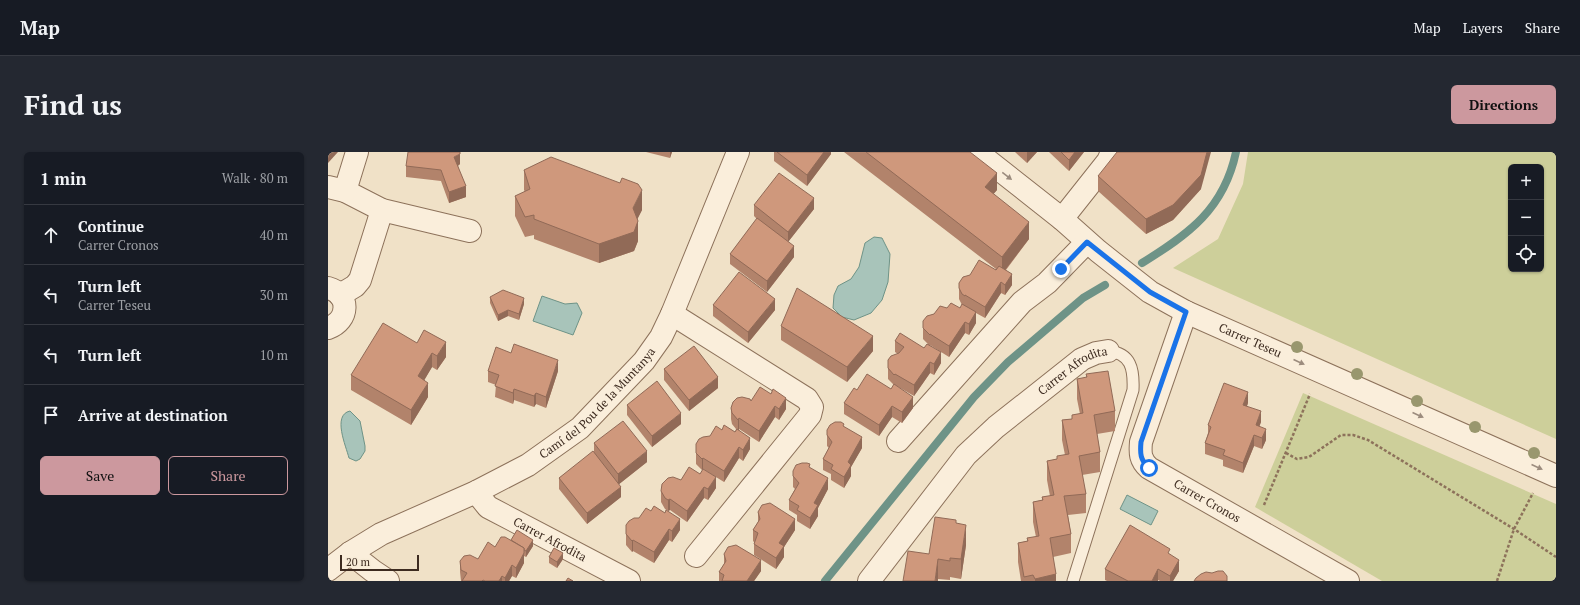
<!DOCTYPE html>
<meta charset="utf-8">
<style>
:root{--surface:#171b24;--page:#242831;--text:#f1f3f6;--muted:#9ea1a6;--line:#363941;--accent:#cc989e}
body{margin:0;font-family:"PT Serif",serif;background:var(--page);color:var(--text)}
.controls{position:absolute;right:12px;top:12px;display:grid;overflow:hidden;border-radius:6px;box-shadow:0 1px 3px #0004}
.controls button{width:36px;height:36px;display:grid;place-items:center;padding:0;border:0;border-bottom:1px solid var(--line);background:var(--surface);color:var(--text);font:20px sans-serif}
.scale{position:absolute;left:12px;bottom:10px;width:79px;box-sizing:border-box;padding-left:4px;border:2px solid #3d2b20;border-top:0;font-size:11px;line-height:14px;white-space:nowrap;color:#3d2b20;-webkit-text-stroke:3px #f7ebd7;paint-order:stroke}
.stop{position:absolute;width:12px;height:12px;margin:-9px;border:3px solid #1a73e8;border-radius:50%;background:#fff}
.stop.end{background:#1a73e8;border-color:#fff;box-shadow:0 1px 4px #0008}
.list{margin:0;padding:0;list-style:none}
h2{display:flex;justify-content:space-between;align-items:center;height:52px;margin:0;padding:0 16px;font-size:17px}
h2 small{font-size:13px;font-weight:400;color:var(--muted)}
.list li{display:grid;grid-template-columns:26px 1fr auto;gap:12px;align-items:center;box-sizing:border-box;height:60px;padding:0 16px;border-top:1px solid var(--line)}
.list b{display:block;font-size:15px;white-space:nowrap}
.list p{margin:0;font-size:13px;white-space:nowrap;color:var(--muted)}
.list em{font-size:13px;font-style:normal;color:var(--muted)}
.actions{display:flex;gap:8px;padding:12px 16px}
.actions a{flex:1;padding:9px 0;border:1px solid var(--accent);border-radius:6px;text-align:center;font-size:14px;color:var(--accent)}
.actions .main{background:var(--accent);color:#111}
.icon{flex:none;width:22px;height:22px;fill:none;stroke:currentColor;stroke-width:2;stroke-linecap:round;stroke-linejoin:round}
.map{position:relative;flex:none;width:1228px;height:429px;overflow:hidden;border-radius:6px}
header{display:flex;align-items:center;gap:24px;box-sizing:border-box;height:56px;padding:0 20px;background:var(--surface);border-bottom:1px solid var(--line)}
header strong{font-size:19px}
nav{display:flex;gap:22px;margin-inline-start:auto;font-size:14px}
.intro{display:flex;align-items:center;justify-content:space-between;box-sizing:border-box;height:96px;padding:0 24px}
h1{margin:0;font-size:28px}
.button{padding:10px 18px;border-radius:6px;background:var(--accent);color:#111;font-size:14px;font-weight:700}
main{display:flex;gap:24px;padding:0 24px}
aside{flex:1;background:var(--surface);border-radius:6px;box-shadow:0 1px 3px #0004}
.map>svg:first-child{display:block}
</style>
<header>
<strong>Map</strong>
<nav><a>Map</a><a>Layers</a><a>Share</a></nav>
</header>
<div class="intro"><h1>Find us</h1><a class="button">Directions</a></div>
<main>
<aside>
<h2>1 min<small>Walk · 80 m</small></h2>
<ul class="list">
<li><svg class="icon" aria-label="ahead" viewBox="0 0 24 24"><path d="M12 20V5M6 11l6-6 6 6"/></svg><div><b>Continue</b><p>Carrer Cronos</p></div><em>40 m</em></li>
<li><svg class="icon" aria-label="left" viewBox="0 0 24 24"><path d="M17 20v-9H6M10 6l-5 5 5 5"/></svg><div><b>Turn left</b><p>Carrer Teseu</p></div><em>30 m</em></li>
<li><svg class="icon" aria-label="left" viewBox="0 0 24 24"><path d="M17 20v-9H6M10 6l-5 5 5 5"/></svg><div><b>Turn left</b></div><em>10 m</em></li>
<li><svg class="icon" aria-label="arrive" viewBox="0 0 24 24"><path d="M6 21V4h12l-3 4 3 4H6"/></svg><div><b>Arrive at destination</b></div></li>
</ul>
<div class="actions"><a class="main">Save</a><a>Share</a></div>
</aside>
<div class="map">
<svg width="1228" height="429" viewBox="0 0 1228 429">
<rect width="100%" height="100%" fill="#f0e1c7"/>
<g fill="#cdcf9a" fill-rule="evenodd">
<path d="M 920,0 L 1228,0 L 1228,287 L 845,116 L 890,87 L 915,32 ZM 1183,15 L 1213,15 L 1213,117 L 1183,117 Z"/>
<polygon points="975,241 1228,352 1228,429 1054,429 927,355"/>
</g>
<g fill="#a8c4ba" stroke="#6e9387">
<polygon points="546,85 554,86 562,102 560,130 554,148 543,161 526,168 514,165 505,156 506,143 510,134 523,127 531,115 537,91"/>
<polygon points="214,144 237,152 249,151 254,161 245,183 205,169"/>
<path d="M 22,259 L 32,269 L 37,294 L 37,299 L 32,307 L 28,309 L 21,306 C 18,294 4,263 22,259 Z"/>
<polygon points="799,343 830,359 823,373 792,357"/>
</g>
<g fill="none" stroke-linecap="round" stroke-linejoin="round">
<g stroke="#6e9387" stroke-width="8">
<path d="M 814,111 C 861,82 896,57 908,0"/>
<polyline points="497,429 646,245 680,210 755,146 777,133"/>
</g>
<defs>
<path id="service" d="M 745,429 L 805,238 C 806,217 803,201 780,199"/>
<g id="minor">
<path id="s1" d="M 649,0 L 734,67 L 770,99 L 822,140 L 858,160 L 1228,324"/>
<polyline points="0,35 17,39 54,58 142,79"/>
<polyline points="17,39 29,0"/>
<polyline points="734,67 780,9 784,0"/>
<path d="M 0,136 C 23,142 21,169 0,176"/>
<polyline points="12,143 27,134 32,128 54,58"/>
<path id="s2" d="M 858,160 L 813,290 C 812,301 812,308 821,316 L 1020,429"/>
<polyline points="344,162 479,247 484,255 482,263 368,404"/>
<polyline points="570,289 694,150 719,131 759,90"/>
<path id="s3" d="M 148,340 L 160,355 L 301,429"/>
<polyline points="22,401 45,419 60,429"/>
<path id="s4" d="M 0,418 L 22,401 L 53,382 L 148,340 L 200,313 L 252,276 L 316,209 L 333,185 L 344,162 L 410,0"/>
<path id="s5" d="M 541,429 L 638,303 L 668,275 L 754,207 L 768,201 L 780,199"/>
</g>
</defs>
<use href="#service" stroke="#8d725b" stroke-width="13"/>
<use href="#minor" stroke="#8d725b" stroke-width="24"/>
<g stroke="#8d725b" stroke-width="2.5" stroke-dasharray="3 2" stroke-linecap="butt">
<polyline points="958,301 969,307 981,305 1013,283 1025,283 1040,288 1186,377 1228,405"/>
<polyline points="936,353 982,242"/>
<polyline points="1169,429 1186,377 1205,341"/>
</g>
<use href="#service" stroke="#faeedb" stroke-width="11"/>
<use href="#minor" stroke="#faeedb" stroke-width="22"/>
</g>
<g fill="#99976e">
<circle cx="969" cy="195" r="6"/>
<circle cx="1029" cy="222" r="6"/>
<circle cx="1089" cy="249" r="6"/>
<circle cx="1147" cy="275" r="6"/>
<circle cx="1206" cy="301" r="6"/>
</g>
<g fill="#b2836b">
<polygon points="318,0 344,0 342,6"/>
<polygon points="446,0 503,0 503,2 479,34 446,9"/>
<polygon points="516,0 642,0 669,38 665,42 701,87 678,118 684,133 677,143 673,141 657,166 648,161 648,171 641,183 637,181 621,205 602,193 613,211 606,223 602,221 586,244 567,233 585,256 574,271 564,265 551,284 516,262 516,251 529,238 563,237 566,233 560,227 560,216 570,202 567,200 567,189 596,196 600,192 595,187 595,169 606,162 619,156 632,156 634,153 631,147 631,136 668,117"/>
<polygon points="687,0 709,0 699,11"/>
<polygon points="721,0 756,0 741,19"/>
<polygon points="132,12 130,14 138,45 121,51 113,29 78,25 78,14"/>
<polygon points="196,18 314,58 309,67 310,89 306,99 271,111 206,87 206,83 197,85 187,64 187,44 197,40 196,38"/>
<polygon points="770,24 873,37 845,68 818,82 770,39"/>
<polygon points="426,53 486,57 460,90 466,105 439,140 402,112 402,102 429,67 426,64"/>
<polygon points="162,145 196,152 191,168 180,164 170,169 162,151"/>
<polygon points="385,153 447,158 420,191 385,164"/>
<polygon points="453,174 545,199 519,230 453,188"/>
<polygon points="89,191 118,205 109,218 104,215 96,228 100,245 83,273 23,238 23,223"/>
<polygon points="336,217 390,236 361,259 336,228"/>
<polygon points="160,219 230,219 218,256 208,252 206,255 186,248 185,252 167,245 168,233 160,230"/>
<polygon points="758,222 787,259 787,279 769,282 772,300 772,320 754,323 758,342 758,361 740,363 743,382 743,401 725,405 728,429 693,429 690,410 690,391 699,389 699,386 708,385 705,370 705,350 714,348 714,345 722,344 719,328 719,309 729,307 737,303 734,288 734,268 744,267 744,263 752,262 749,247 749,227 758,226"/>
<polygon points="423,249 458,257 451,268 447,265 431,290 411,277 411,278 422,297 415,309 411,306 396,330 375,317 374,318 368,312 368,292 394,278 407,280 408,277 404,272 403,267 403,256"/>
<polygon points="920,251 919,254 933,270 931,274 938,288 934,297 926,294 915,321 895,314 895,308 877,302 877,291 880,281 880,273"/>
<polygon points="299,253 353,272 324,295 299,263"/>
<polygon points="516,275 534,296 523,315 523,324 516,336 503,328 503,322 495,318 495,307 501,296 499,294 499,278"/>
<polygon points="266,291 319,310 291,332 293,345 259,372 231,337 231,326 266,301"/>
<polygon points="482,316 500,337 490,356 490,364 482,377 469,369 469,363 461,358 461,348 467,337 465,335 465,319"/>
<polygon points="353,328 388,336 380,348 376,346 359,370 342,358 340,359 337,357 333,350 333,339"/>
<polygon points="430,360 467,378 456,395 456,405 448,417 426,403 426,390 425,389 425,378 430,370"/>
<polygon points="311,366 352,378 344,390 341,388 326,411 305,399 304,400 298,393 298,373"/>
<polygon points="628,372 638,393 633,427 622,425 622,428 610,427 601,402"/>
<polygon points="183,388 205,394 198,405 196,404 196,411 188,426 184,424 181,429 133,429 132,420 132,409 150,407 167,395"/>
<polygon points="396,402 433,419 426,429 391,429 391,420 396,412"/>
<polygon points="842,402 851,419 845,429 832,429 830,428 830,429 779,429 777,428 777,417"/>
<polygon points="221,405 235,407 229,416 221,411"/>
</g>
<g fill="#916a57">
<polygon points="0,0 10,0 0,11"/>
<polygon points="342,0 344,0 342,6"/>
<polygon points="496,0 503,0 503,2 479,34 479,23"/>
<polygon points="699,0 709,0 699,11"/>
<polygon points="747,0 756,0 741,19 741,8"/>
<polygon points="879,0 883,0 873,37 845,68 818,82 818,67"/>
<polygon points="132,2 132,12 126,16 126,5"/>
<polygon points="669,21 669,38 657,52 657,35"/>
<polygon points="138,34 138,45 121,51 121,40"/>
<polygon points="314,38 314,58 305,76 305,56"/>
<polygon points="486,46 486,57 460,90 460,80"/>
<polygon points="310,69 310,89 306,99 271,111 271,92"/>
<polygon points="701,70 701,87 674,122 674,105"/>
<polygon points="466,94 466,105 439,140 439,129"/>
<polygon points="684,122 684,133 677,143 677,133"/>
<polygon points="673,130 673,141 657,166 657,155"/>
<polygon points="196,146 196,152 191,168 191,162"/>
<polygon points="447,147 447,158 420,191 420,180"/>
<polygon points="180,158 180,164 170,169 170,163"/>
<polygon points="648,160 648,171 641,183 641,172"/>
<polygon points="637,170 637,181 621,205 621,194"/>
<polygon points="545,184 545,199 519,230 519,215"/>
<polygon points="118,190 118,205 109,218 109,204"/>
<polygon points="613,200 613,211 606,223 606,212"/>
<polygon points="104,201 104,215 90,239 90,224"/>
<polygon points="230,208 230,219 218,256 218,245"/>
<polygon points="602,210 602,221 586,244 586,233"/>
<polygon points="390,225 390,236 361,259 361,248"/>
<polygon points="100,231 100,245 83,273 83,258"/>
<polygon points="186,237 186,248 185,252 185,241"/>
<polygon points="920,240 920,251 915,264 915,253"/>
<polygon points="208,241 208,252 206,255 206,244"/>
<polygon points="585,245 585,256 574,271 574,260"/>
<polygon points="458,246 458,257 451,268 451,257"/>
<polygon points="447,254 447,265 431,290 431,279"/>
<polygon points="564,254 564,265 551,284 551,273"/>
<polygon points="933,259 933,270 928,284 928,273"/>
<polygon points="353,261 353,272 324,295 324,284"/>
<polygon points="411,266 411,277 410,279 410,268"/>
<polygon points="938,277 938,288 934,297 934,286"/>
<polygon points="926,283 926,294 915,321 915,311"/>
<polygon points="534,285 534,296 523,315 523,324 516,336 516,325 520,310"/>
<polygon points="422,286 422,297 415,309 415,298"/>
<polygon points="411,295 411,306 396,330 396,319"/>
<polygon points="319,299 319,310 290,333 290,322"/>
<polygon points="375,306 375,317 374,318 374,307"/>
<polygon points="388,325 388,336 380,348 380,337"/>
<polygon points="500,326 500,337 490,356 490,364 482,377 482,366 486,351"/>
<polygon points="293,335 293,345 259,372 259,361"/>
<polygon points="376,335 376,346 359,370 359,359"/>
<polygon points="342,347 342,358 340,359 340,348"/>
<polygon points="352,367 352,378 344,390 344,379"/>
<polygon points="467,367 467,378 456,395 456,405 448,417 448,406 451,391"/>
<polygon points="638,373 638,393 633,427 633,407"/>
<polygon points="341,377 341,388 326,411 326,400"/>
<polygon points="205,388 205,394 198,405 198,399"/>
<polygon points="305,388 305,399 304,400 304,389"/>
<polygon points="196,401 196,411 188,426 188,416"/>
<polygon points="235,401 235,407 229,416 229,410"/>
<polygon points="610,407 610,429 607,429"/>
<polygon points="433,408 433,419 426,429 419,429"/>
<polygon points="851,408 851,419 845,429 842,429 842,424"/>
<polygon points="184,413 184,424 181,429 177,429 177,426"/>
<polygon points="830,417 830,429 824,429"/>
<polygon points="728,422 728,429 707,429 707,427"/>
<polygon points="174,424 174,429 171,429"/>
</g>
<g fill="#cf987c" stroke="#916a57">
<polygon points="80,0 132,0 132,2 126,5 138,34 121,40 113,18 78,14"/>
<polygon points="449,0 496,0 479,23"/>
<polygon points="538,0 642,0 669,21 657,35 701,70 674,105"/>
<polygon points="733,0 747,0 741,8"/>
<polygon points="789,0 879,0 873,23 845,53 818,67 770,24"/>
<polygon points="223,5 292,31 294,26 310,32 314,38 305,56 310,69 306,80 271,92 206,67 206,63 197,65 187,44 202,37 196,18"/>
<polygon points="451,21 486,46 460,80 426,53"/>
<polygon points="429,66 466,94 439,129 402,102"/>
<polygon points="651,108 668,118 671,114 684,122 677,133 673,130 657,155 637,143 637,144 634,142 631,136 631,131 635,125 642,123"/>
<polygon points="411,120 447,147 420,180 385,153"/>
<polygon points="469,136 545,184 519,215 453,174"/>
<polygon points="175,138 196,146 191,162 180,158 170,163 162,145"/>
<polygon points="623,151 632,156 634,152 648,160 641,172 637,170 621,194 602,182 602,183 595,176 595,169 599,164 606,162 612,154 619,156"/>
<polygon points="55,171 89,191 96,178 118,190 109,204 104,201 90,224 100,231 83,258 23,223"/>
<polygon points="572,181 596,196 599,192 613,200 606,212 602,210 586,233 567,222 566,223 560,216 560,208 563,204 571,201 576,195 567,189"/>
<polygon points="186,192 230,208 218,245 208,241 206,244 186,237 185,241 167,234 171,223 160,219 168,195 183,201"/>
<polygon points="366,194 390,225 361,248 336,217"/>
<polygon points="780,219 787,259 766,263 772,300 751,304 758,342 736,344 743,382 722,386 728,422 707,427 705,423 696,425 690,391 700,389 699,386 711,384 705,350 715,348 714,345 726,343 719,309 729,307 729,304 741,302 734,268 744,267 744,263 755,261 749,227 759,225 758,222"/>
<polygon points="539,222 563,237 566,232 585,245 574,260 564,254 551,273 516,251 526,236 529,238"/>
<polygon points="329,229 353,261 324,284 299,253"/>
<polygon points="896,231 920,240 915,253 933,259 928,273 938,277 934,286 926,283 915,311 895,303 897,298 877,291 883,275 880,273"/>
<polygon points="432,235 443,242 445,237 458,246 451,257 447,254 431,279 411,266 410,268 404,261 403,256 405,250 409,246 414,245 422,247 423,249"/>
<polygon points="295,269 319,299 290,322 266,291"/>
<polygon points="507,270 513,270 516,272 515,274 534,285 520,310 523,313 516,325 503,317 505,313 495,307 504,290 499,283 499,278 502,273"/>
<polygon points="396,273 407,280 409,277 422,286 415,298 411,295 396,319 375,306 374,307 368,301 368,292 371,287 375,285 382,284 388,274 394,278"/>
<polygon points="265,299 293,335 259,361 231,326"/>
<polygon points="474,311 479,311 482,312 481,315 500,326 486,351 490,353 482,366 469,358 471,354 461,348 471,331 465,324 465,319 468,313"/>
<polygon points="361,315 372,322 375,317 388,325 380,337 376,335 359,359 342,347 340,348 337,346 333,339 334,332 340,326 345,325 353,328"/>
<polygon points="442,351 467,367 451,391 456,394 448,406 426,392 430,381 425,378 432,367 430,360 434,353"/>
<polygon points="326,354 337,361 338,358 352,367 344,379 341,377 326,400 305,388 304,389 298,382 298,373 301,369 306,366 311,366 318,356 323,359"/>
<polygon points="607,365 628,368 628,371 638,373 633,407 622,406 622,409 610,407 607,429 575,429 580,399 601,402"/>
<polygon points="802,373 842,397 840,401 851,408 842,424 830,417 824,429 800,429 777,417"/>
<polygon points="189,378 205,388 198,399 196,398 196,396 183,388"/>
<polygon points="173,385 177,385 196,396 196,401 188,416 184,413 177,426 174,424 171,429 157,429 155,428 154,429 134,429 139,421 133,418 132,409 136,404 142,403 150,407 160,390 167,395"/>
<polygon points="408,393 433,408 419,429 394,429 396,423 391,420 398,409 396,402 400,395"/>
<polygon points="226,396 235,401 229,410 221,405"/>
<polygon points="890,419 895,419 899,424 899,429 866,429 868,426 873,422 878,420 884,421"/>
<polygon points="240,426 245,429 238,429"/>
</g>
<defs><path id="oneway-solid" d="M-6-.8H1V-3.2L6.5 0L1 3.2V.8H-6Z"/></defs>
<g fill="#9c8c7e">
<use href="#oneway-solid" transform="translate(679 24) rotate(38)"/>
<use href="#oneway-solid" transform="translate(971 210) rotate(24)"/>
<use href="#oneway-solid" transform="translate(1090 263) rotate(24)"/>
<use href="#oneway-solid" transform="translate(1209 315) rotate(24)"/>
</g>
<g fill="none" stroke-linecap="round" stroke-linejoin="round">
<path stroke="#1a73e8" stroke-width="5" d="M 733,117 L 759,90 L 822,140 L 858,160 L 813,290 C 812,301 812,308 821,316"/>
</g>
<g text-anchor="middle" stroke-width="3.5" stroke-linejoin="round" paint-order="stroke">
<g font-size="12" fill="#3d2b20" stroke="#f7ebd7">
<text dy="4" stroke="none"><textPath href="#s1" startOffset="334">Carrer Teseu</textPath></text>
<text dy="4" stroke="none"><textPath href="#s5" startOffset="296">Carrer Afrodita</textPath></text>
<text dy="4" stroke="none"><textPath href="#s4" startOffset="320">Camí del Pou de la Muntanya</textPath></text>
<text dy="4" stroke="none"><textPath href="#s2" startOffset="233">Carrer Cronos</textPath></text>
<text dy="4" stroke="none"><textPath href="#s3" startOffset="89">Carrer Afrodita</textPath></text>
</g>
</g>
</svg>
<div class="controls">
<button>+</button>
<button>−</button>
<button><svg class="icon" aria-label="locate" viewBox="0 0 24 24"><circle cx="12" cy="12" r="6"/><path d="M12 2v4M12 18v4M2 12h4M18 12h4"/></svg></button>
</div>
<div class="scale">20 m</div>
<div class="stop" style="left:821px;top:316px"></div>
<div class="stop end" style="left:733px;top:117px"></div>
</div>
</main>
